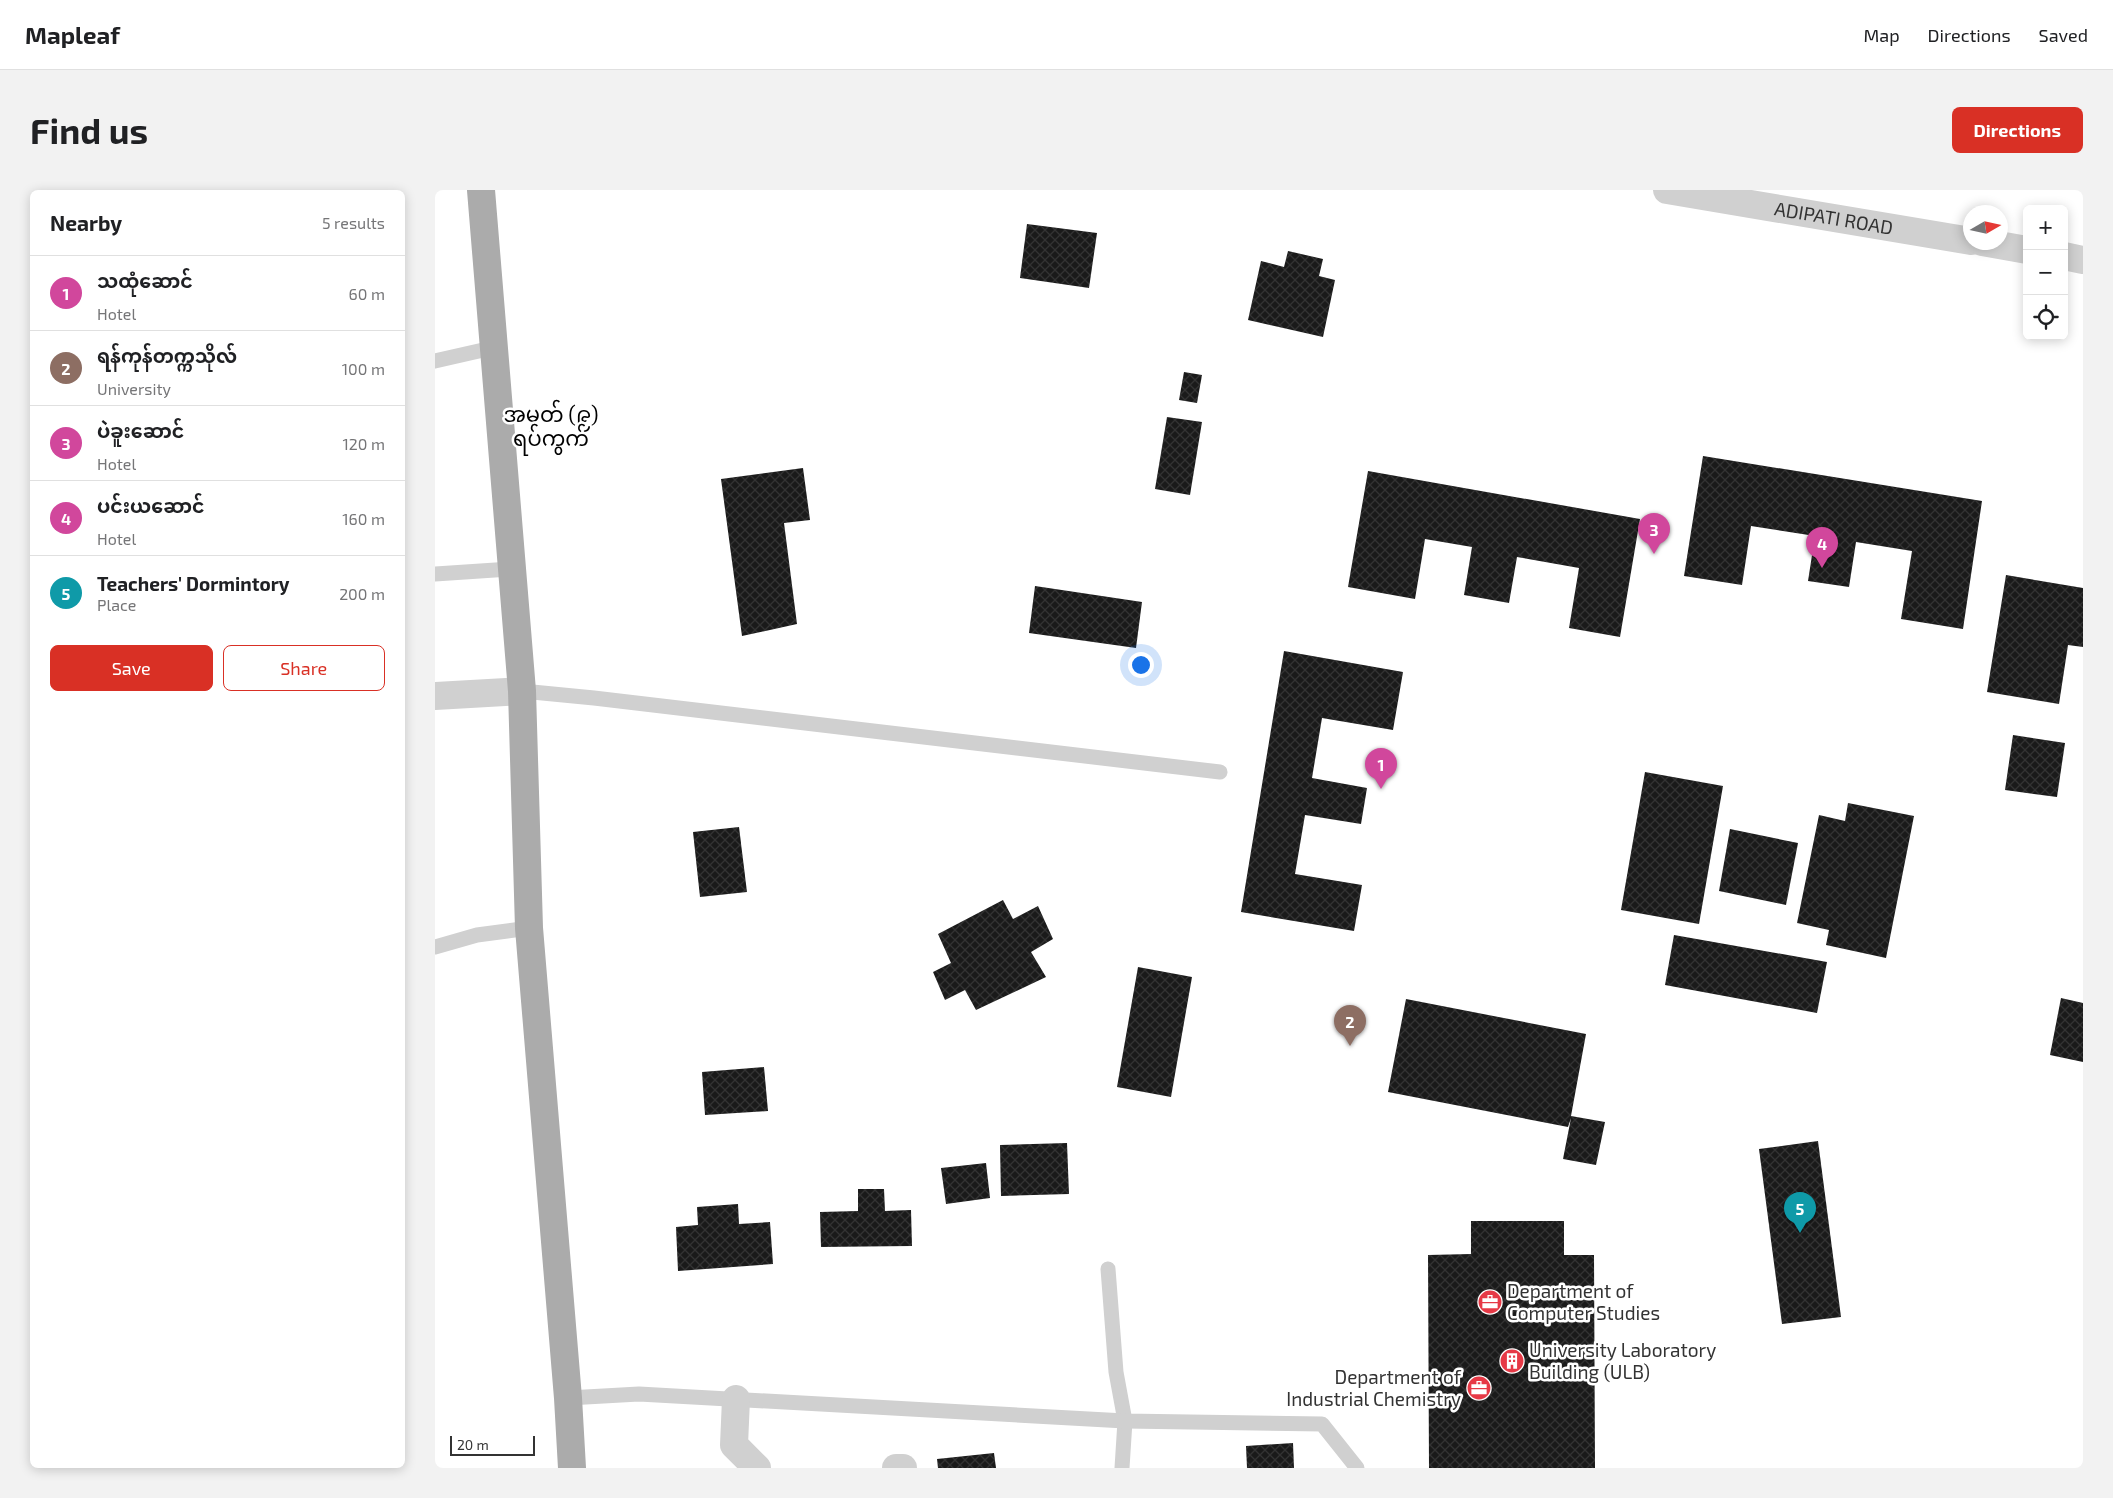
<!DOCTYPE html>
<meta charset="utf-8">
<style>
:root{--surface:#fff;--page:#f2f2f2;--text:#202124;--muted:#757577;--line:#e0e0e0;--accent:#d93025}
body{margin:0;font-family:"Exo 2","Noto Sans Myanmar",sans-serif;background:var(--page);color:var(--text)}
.controls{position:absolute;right:15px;top:15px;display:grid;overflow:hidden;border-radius:8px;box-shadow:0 2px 12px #0003}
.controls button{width:45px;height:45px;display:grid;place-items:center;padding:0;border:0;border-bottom:1px solid var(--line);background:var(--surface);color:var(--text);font:25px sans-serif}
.compass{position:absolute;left:1528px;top:15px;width:45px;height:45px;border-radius:50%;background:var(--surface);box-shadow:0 2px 12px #0003;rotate:81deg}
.scale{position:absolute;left:15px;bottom:12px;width:85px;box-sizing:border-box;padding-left:5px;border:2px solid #333;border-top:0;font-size:14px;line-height:18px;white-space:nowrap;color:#333;-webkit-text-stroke:4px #fff;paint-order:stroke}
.you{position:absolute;left:705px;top:474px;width:18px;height:18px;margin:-12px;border:4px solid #fff;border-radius:50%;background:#1a73e8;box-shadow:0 0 0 8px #1a73e833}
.badge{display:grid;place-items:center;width:32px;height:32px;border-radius:50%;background:var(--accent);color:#fff;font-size:16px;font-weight:700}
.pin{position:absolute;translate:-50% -41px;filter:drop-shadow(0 1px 2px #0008)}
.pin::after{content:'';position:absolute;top:26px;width:18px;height:15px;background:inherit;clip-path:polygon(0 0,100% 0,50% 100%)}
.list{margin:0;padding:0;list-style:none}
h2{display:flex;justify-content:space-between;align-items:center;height:65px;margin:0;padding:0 20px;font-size:21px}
h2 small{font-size:16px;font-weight:400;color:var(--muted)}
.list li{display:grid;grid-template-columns:32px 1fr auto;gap:15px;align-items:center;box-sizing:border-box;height:75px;padding:0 20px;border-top:1px solid var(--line)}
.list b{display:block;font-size:19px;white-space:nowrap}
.list p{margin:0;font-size:16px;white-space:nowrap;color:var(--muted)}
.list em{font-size:16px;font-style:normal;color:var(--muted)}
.actions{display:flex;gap:10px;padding:15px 20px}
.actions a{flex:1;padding:11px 0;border:1px solid var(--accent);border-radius:8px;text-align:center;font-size:18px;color:var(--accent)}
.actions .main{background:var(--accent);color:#fff}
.icon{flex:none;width:28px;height:28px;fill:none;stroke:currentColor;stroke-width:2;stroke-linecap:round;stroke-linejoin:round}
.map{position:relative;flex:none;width:1648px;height:1278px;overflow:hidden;border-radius:8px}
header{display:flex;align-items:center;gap:30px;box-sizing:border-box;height:70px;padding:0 25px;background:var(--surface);border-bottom:1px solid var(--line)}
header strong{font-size:24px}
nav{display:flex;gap:28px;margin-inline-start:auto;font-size:18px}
.intro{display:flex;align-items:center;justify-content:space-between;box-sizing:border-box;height:120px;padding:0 30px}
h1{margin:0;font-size:35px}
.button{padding:12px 22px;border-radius:8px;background:var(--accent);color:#fff;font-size:18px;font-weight:700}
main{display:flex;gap:30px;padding:0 30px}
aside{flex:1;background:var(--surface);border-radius:8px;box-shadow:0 2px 12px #0003}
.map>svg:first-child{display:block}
</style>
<header>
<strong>Mapleaf</strong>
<nav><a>Map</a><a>Directions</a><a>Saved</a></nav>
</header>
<div class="intro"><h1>Find us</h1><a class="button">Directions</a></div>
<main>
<aside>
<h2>Nearby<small>5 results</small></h2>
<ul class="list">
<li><span class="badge" style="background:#d1479c">1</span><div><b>သထုံဆောင်</b><p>Hotel</p></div><em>60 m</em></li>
<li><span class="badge" style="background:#8d6e63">2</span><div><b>ရန်ကုန်တက္ကသိုလ်</b><p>University</p></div><em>100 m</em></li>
<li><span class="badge" style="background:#d1479c">3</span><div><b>ပဲခူးဆောင်</b><p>Hotel</p></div><em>120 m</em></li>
<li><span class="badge" style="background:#d1479c">4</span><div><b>ပင်းယဆောင်</b><p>Hotel</p></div><em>160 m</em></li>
<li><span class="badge" style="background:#0f9aa8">5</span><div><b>Teachers' Dormintory</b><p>Place</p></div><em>200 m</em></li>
</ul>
<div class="actions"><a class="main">Save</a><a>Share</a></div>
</aside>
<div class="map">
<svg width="1648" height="1278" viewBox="0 0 1648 1278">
<defs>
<pattern id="building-cross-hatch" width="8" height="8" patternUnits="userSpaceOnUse" patternTransform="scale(1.25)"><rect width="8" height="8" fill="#1a1a1a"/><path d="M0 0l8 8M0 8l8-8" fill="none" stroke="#333"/></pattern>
</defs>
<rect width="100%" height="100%" fill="#fff"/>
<g fill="url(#building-cross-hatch)">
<polygon points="592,34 662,43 654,98 585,88"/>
<polygon points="853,61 888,69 884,86 900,90 888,147 813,130 826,71 849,77"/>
<polygon points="749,182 767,185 762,213 744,210"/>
<polygon points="732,227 767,232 755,305 720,299"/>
<polygon points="1268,266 1547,311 1528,439 1466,429 1477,361 1421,352 1414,397 1373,391 1380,346 1316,336 1307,395 1249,386"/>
<polygon points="368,278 375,330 349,333 362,434 307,446 286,289"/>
<polygon points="933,281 1205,329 1185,447 1134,438 1144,378 1082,367 1074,413 1029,405 1037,357 990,349 980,409 913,397"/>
<polygon points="1571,385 1648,398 1648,457 1633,455 1624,514 1552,502"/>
<polygon points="600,396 707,412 701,458 594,443"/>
<polygon points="849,461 968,482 958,540 887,528 877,588 932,598 926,634 870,625 860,684 927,695 919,741 806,722"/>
<polygon points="1578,545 1630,553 1622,607 1570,600"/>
<polygon points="1210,582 1288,596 1264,734 1186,720"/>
<polygon points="1413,613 1479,626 1451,768 1391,755 1394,740 1362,733 1384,625 1410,631"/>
<polygon points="304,637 312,702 265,707 258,642"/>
<polygon points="1295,639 1363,653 1351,715 1284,701"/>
<polygon points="568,710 578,729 603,716 618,749 596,762 611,787 541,820 530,800 510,810 498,782 516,773 503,744"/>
<polygon points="1239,745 1392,772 1382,823 1230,795"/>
<polygon points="703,777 757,787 736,907 682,897"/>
<polygon points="1626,808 1648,813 1648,872 1615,865"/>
<polygon points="971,809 1151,844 1136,926 1170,932 1161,975 1128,969 1136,928 1133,937 953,902"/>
<polygon points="329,877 333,921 270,925 267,882"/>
<polygon points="1383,951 1406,1127 1347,1134 1324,959"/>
<polygon points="632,953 634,1004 566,1006 565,955"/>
<polygon points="551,973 555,1008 511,1014 506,978"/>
<polygon points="423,999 449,999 450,1021 476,1020 477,1056 386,1057 385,1022 423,1021"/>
<polygon points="303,1014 304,1034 335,1032 338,1074 243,1081 241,1037 263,1035 262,1017"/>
<polygon points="1036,1031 1129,1031 1129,1065 1159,1065 1160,1278 994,1278 993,1065 1036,1064"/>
<polygon points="858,1253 859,1278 812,1278 811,1256"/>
<polygon points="559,1263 561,1278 503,1278 502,1269"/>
</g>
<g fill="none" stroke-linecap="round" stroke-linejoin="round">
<g stroke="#d0d0d0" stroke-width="15">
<polyline points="0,171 57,158"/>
<polyline points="0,384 76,379"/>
<polyline points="87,501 159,508 785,582"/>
<polyline points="0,757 42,745 94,738"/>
<polyline points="673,1079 681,1182 690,1231 687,1278"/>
<polyline points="133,1208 204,1204 690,1231 887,1234 922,1278"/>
</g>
<g stroke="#d0d0d0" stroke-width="28">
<path id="s1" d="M 1232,0 L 1536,51"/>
<polyline points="1547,52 1592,60"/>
<polyline points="1629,66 1648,70"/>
<polyline points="0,506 87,501"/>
<polyline points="301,1209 299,1255 322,1278"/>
<polyline points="461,1278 468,1278"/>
</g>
<polyline stroke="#ababab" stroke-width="28" points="46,0 87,501 94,738 133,1208 137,1278"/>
</g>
<defs>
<symbol id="office-disc" viewBox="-11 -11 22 22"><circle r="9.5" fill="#e63946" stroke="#fff"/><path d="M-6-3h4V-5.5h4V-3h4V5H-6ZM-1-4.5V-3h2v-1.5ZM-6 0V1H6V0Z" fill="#fff"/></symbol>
<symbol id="building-disc" viewBox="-11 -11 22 22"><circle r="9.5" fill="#e63946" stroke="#fff"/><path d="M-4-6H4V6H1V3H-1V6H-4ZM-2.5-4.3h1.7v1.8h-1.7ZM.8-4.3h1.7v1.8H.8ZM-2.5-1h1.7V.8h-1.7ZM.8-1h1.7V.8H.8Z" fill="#fff"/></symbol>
</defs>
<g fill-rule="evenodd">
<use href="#office-disc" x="1041" y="1098" width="28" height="28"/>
<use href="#building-disc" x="1063" y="1157" width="28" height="28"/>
<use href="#office-disc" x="1030" y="1184" width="28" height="28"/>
</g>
<g text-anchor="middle" stroke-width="5" stroke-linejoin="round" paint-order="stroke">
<g font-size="19" fill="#333" stroke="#fff">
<text dy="7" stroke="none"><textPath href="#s1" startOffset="169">ADIPATI ROAD</textPath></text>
</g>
<g font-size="19" fill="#333" stroke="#fff" text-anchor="start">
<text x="1072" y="1108">Department of<tspan x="1072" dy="22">Computer Studies</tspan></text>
<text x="1094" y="1167">University Laboratory<tspan x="1094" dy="22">Building (ULB)</tspan></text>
<text x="1026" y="1194" text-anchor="end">Department of<tspan x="1026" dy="22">Industrial Chemistry</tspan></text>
</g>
<g font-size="21" fill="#000" stroke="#fff">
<text x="116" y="232">အမှတ် (၉)<tspan x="116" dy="24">ရပ်ကွက်</tspan></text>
</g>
</g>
</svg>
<div class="controls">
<button>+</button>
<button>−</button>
<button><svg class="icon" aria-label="locate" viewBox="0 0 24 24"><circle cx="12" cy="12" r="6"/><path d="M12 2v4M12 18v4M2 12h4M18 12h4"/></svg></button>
</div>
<svg class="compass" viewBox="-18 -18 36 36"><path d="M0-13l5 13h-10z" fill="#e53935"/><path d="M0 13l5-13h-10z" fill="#757577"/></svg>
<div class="scale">20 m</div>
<div class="you"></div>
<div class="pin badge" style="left:946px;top:599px;background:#d1479c">1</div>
<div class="pin badge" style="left:915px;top:856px;background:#8d6e63">2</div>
<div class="pin badge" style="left:1219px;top:364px;background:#d1479c">3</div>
<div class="pin badge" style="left:1387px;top:378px;background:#d1479c">4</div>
<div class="pin badge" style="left:1365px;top:1043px;background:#0f9aa8">5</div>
</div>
</main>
